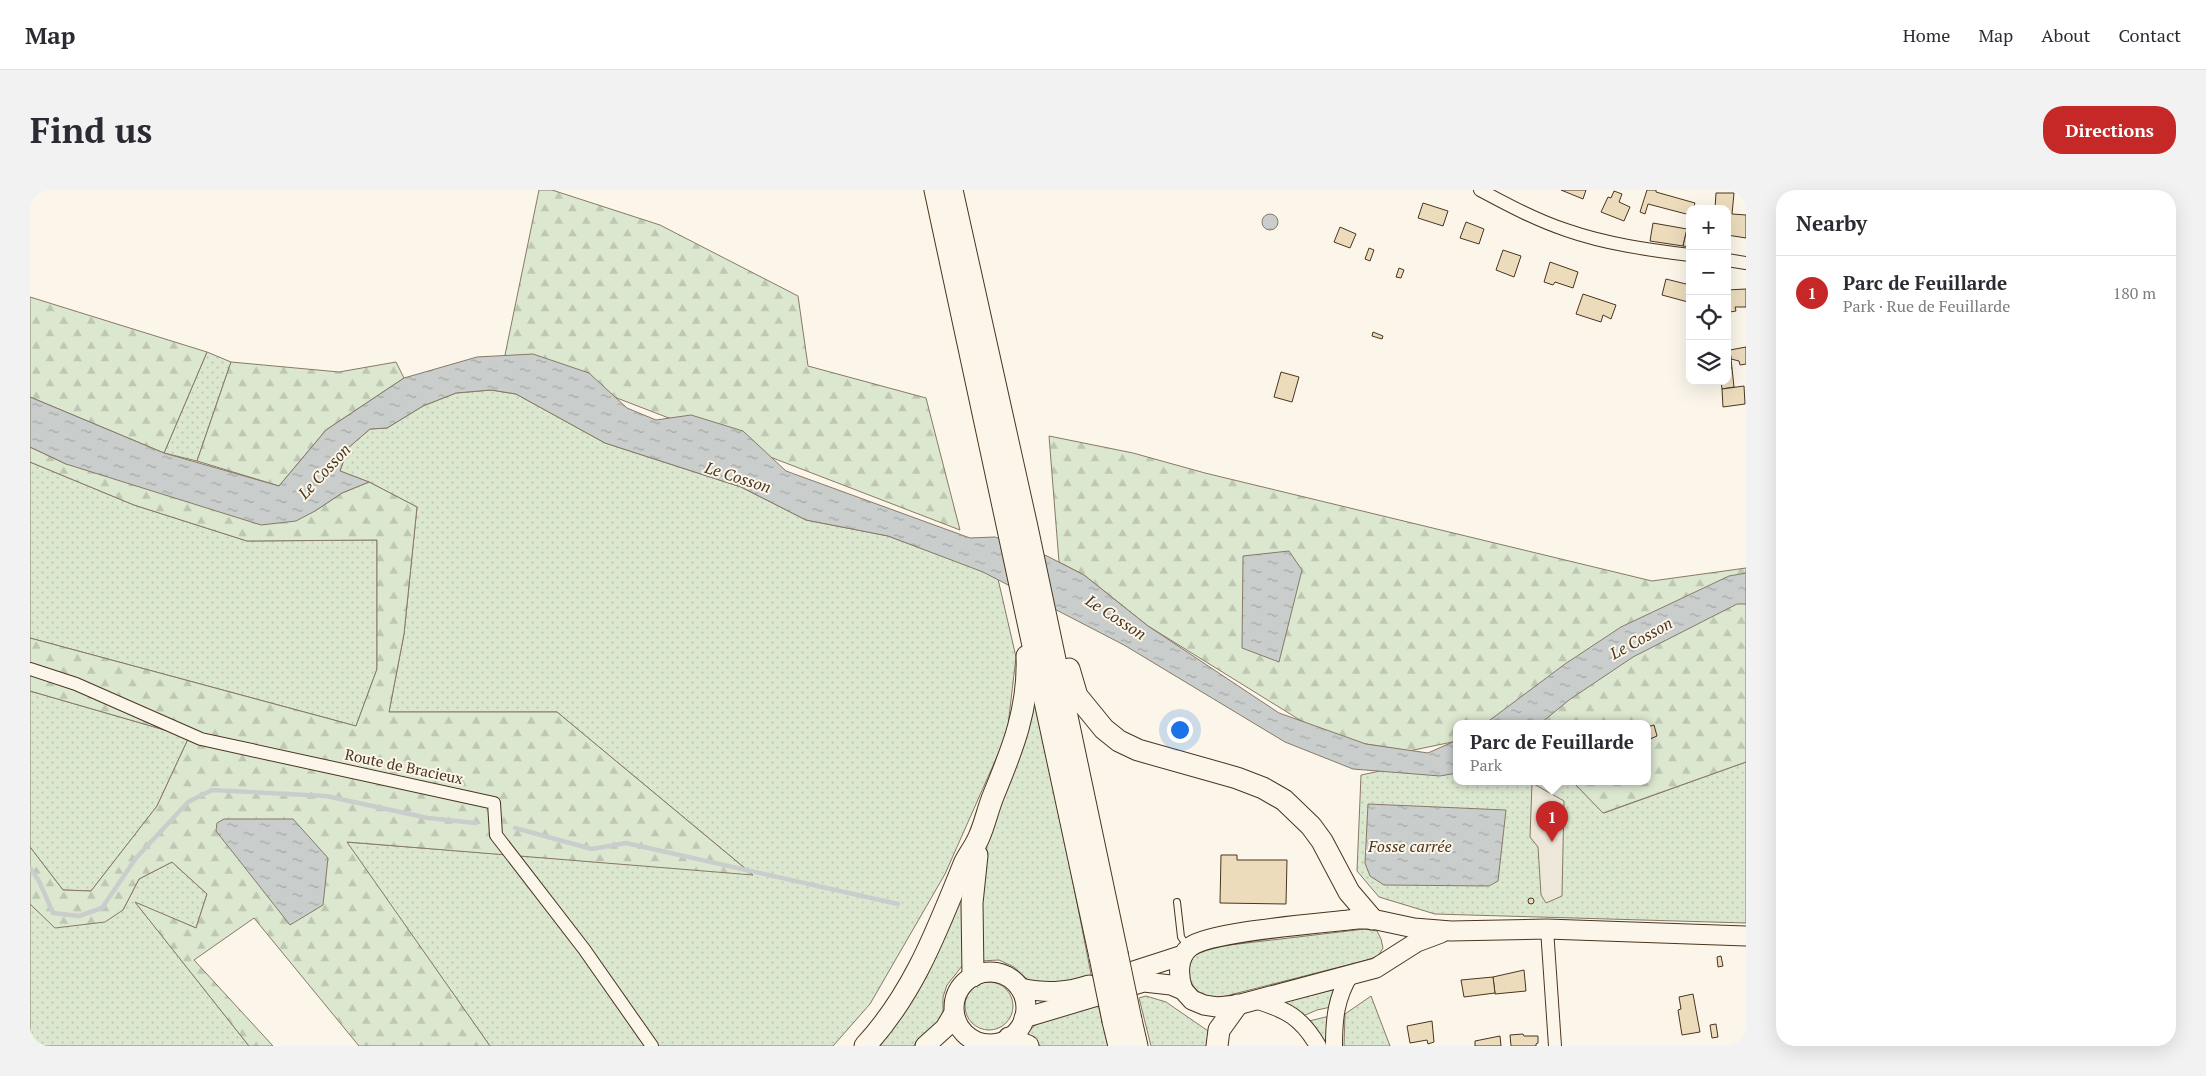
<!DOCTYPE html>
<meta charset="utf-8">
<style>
:root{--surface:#fff;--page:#f2f2f3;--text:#2b2b33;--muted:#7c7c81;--line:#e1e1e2;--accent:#c62828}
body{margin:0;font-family:"PT Serif",serif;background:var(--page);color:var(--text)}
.controls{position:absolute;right:15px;top:15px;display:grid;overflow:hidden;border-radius:10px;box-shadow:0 5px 20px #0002}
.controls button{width:45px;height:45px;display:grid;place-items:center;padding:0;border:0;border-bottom:1px solid var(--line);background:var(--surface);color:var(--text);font:25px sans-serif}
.you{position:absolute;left:1149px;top:539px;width:18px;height:18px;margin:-12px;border:4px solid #fff;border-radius:50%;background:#1a73e8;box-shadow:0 0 0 8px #1a73e833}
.badge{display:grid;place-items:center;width:32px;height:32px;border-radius:50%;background:var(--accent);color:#fff;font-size:16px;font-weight:700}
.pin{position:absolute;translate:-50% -41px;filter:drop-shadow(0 1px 2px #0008)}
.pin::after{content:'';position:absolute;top:26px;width:18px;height:15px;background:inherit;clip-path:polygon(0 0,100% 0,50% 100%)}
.popup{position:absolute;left:1423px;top:530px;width:198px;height:65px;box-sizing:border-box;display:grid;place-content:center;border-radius:10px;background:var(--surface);filter:drop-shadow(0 1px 4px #0005);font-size:16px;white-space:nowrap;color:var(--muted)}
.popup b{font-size:19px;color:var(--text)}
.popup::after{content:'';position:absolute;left:50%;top:100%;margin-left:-10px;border:10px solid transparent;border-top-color:var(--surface)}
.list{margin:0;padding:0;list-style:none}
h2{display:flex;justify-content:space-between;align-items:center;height:65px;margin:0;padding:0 20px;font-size:21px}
h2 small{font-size:16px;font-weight:400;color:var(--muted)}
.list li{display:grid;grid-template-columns:32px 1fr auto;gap:15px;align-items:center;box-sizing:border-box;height:75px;padding:0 20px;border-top:1px solid var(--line)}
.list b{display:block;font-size:19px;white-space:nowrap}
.list p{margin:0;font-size:16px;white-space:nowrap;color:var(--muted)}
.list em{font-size:16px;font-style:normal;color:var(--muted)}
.icon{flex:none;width:28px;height:28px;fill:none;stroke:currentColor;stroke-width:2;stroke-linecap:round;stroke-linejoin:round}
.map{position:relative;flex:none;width:1716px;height:856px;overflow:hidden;border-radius:20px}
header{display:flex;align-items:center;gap:30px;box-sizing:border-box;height:70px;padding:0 25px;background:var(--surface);border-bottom:1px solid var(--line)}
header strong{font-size:24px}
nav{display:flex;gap:28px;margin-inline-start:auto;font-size:18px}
.intro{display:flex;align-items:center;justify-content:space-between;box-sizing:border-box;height:120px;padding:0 30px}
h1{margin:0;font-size:35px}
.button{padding:12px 22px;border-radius:20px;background:var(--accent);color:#fff;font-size:18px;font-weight:700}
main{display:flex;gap:30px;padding:0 30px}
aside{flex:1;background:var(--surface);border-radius:20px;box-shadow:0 5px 20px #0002}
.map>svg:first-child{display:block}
</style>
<header>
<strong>Map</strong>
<nav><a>Home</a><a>Map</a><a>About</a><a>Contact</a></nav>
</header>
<div class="intro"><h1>Find us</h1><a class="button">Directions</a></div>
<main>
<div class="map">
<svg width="1716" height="856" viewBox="0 0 1716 856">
<defs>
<pattern id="grass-dots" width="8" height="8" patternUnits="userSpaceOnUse" patternTransform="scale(1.25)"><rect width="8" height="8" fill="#dce7d0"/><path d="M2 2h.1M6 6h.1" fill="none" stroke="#bec7b2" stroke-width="1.8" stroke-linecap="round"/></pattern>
<pattern id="forest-firs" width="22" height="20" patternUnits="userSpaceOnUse" patternTransform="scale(1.25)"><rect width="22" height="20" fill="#dce7d0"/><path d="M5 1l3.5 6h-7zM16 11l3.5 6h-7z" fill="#bec7b2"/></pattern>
<pattern id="water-ripples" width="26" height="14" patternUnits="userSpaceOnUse" patternTransform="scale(1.25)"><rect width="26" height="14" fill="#c9cecd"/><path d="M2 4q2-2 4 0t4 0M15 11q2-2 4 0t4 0" fill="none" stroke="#a5a8a6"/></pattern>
</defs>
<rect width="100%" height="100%" fill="#fbf6e9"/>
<g fill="url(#grass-dots)" stroke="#887966">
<polygon points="177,162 201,172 167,271 134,263"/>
<polygon points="461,200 486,204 575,253 711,297 776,330 858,346 953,381 968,389 986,467 977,544 915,684 840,814 803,856 460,856 316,652 722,684 527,522 359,522 374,444 387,317 339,292 310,281 318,258 340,239 357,238 393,216 426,203"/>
<polygon points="0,272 104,315 217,351 347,350 347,479 326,536 0,448"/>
<polygon points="1005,500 1062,789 1024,797 999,791 984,777 969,770 950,771 954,665 962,630"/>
<polygon points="0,501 159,547 127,616 61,701 33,700 0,657"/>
<polygon points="1427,565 1427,591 1542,591 1574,623 1716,572 1716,733 1405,724 1349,707 1327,681 1331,585"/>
<polygon points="142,672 177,704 166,738 106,713 219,856 0,856 0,714 25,737 93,720 109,689"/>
<polygon points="935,691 936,771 917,795 913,807 913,822 908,832 898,844 883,856 844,856"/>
<path d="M 1335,739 L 1347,741 L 1351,749 L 1353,758 L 1348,766 L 1337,770 L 1192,807 C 1187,807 1180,808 1176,806 C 1162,801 1154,783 1162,769 C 1167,762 1175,760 1183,757 Z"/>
<circle cx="959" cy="816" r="24"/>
<polygon points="1306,799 1301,817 1287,820 1273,826 1254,812"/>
<polygon points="1116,806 1136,812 1181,843 1180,856 1121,856 1109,808"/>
<polygon points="1341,806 1360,856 1314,856 1315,824"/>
<polygon points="1068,814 1078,856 1011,856 993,846 1008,833"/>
<polygon points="1300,826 1298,856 1292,856 1279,831"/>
</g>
<g fill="url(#forest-firs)" stroke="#887966">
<polygon points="509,0 522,0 630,35 768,106 778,176 896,208 930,340 475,165"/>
<polygon points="0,107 177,162 134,263 0,207"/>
<polygon points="201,172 309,182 366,172 374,188 296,240 249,296 167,271"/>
<polygon points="1019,246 1103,263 1175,283 1622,391 1716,378 1716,572 1573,623 1542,591 1617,591 1617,533 1427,533 1427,551 1379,561 1299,548 1118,436 1054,385 1029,372"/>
<polygon points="0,257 36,274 285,321 312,303 339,292 387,317 374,444 359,522 527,522 723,685 317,652 460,856 329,856 224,728 164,770 243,856 219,856 105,712 166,738 177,704 142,672 109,689 93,720 75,732 25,738 0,714 0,657 33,700 61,701 127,616 159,547 0,501 0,448 326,536 347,479 347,350 217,351 104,315 0,272"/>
</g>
<polygon fill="#ede7d9" stroke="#887966" points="1502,593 1534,611 1532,706 1516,713 1511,705 1508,657 1500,647"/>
<g fill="url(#water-ripples)" stroke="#887966">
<circle cx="1240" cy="32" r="8"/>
<polygon points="503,164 559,183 597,218 626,230 661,225 713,241 756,281 940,348 965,347 1017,366 1054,385 1118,436 1249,523 1336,554 1398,563 1427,550 1427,583 1410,586 1323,579 1255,552 1094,455 953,382 858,346 776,330 711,297 575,253 486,204 461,200 426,203 393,216 357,238 340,239 318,258 310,281 339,292 312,303 285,321 266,331 231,335 36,274 0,257 0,207 134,263 249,296 296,240 374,188 447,167"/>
<polygon points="1259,361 1272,380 1249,472 1212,458 1213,366"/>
<polygon points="1716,383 1716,414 1707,414 1603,467 1539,510 1511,533 1456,533 1535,474 1591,437 1699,386"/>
<polygon points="1338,614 1476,620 1468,691 1459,696 1354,695 1340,686 1335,673"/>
<polygon points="194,629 263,629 298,668 293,715 260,735 186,641 187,633"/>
</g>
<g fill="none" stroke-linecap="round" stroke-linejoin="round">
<g stroke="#c9cecd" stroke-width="4.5">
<polyline points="485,638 562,659 596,653 868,714"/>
<polyline points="0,678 9,691 23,723 49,726 72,718 106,668 158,612 182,600 296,606 398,628 446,633"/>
</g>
</g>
<g fill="#ecdcbc" stroke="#4a3520">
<polygon points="1531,0 1556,0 1553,9"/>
<polygon points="1617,0 1626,0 1626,2 1665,13 1663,19 1660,19 1660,25 1618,14 1615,24 1610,22"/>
<polygon points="1584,1 1592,4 1589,12 1600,17 1594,31 1571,22 1578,7 1581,8"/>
<polygon points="1686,3 1704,3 1702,24 1716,25 1716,48 1697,45 1697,19 1685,19"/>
<polygon points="1393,13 1418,21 1413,36 1388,28"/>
<polygon points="1436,32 1454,39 1449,54 1430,48"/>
<polygon points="1623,33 1657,39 1653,56 1620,51"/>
<polygon points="1310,37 1326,44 1320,58 1304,52"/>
<polygon points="1657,39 1660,40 1660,57 1653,56"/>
<polygon points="1339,58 1344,60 1340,71 1335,69"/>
<polygon points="1473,60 1491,66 1484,87 1466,80"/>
<polygon points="1520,72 1548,82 1543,98 1525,92 1523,95 1514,92"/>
<polygon points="1369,78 1374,80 1371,88 1366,87"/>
<polygon points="1636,89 1660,95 1658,112 1632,105"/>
<polygon points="1716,99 1716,117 1705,117 1706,121 1700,122 1700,129 1697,129 1697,100"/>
<polygon points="1553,104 1586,115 1581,129 1573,125 1571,132 1546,124"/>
<polygon points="1343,142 1353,146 1352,149 1342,146"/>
<polygon points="1716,157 1716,174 1710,175 1709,171 1701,169 1700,160"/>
<polygon points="1697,160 1700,160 1702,178 1697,179"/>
<polygon points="1702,178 1704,197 1692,199 1691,191 1697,191 1697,179"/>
<polygon points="1251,182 1269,187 1262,212 1244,207"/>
<polygon points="1714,196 1715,214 1693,217 1692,199"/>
<polygon points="1624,535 1627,546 1620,549 1617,537"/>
<polygon points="1191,665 1207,665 1207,670 1257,670 1256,714 1190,713"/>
<circle cx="1501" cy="711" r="3"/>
<polygon points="1691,766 1693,776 1688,777 1687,767"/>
<polygon points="1494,780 1496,801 1465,804 1463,787"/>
<polygon points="1463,787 1465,803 1434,807 1431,790"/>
<polygon points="1663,804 1670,842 1652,845 1648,820 1651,819 1649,807"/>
<polygon points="1402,831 1404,852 1398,854 1397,850 1380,853 1377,836"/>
<polygon points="1686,834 1688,847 1682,848 1680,835"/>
<polygon points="1493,844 1494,846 1508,846 1508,853 1506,854 1506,856 1481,856 1480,845"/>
<polygon points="1470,846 1471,856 1445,856 1445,851"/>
</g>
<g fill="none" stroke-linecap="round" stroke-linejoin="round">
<defs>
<polyline id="service" points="1147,712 1151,747 1158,757"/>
<g id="minor">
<path d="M 1450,0 C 1478,15 1506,30 1536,40 C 1576,54 1619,60 1660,65"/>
<polyline points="1697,70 1716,73"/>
<polyline points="0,479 46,494 171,549 464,613 466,645 554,759 622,856"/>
<polyline points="1517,739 1525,856"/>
</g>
<g id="tertiary">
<path d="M 1225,810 C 1257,820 1271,827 1288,856"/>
<path d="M 1304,856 C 1304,829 1306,808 1320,785"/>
</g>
<g id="secondary">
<circle cx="960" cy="818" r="36"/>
<polyline points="1088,786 1153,765"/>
<path d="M 990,798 C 1015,803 1035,803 1059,795"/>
<path d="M 1153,800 C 1148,786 1147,767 1160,757 C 1180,741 1296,733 1327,729 L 1342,729 L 1384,738 L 1421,741 L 1517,739 L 1716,746"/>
<polyline points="994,828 1114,792 1141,795 1153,800 1162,810 1174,815 1187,817 1207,815 1346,778 1387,752 1411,743"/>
<polyline points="895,856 915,838 924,823"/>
</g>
<g id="trunk">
<polyline points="905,0 1070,767"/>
<polyline points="922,0 997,337 1087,763"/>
<polyline points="1039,479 1047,506 1074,539 1089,551 1108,560 1207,588 1233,598 1254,610 1281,636 1292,651 1319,702 1342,729"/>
<polyline points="943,786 942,713 947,665"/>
<polyline points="1101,830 1107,856"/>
<polyline points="1083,831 1089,856"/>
<polyline points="979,848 998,856"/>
<path d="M 835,856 C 884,803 907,740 934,674 C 938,665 945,657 949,647 C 955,634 958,618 964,604 C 983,558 999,518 997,466"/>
<polyline points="1187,856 1189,840 1207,815"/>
</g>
</defs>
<use href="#service" stroke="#4a3520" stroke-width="8"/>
<use href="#minor" stroke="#4a3520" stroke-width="14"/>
<use href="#tertiary" stroke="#4a3520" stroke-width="18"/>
<use href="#secondary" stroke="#4a3520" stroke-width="21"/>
<use href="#trunk" stroke="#4a3520" stroke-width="23"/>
<use href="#service" stroke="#fbf6e9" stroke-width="6"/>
<use href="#minor" stroke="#fbf6e9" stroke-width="12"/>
<use href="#tertiary" stroke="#fbf6e9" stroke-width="16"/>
<use href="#secondary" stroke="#fbf6e9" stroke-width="19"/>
<use href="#trunk" stroke="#fbf6e9" stroke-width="21"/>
<defs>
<g id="trunk-bridge">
<polyline points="1087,763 1101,830"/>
<polyline points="1070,767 1083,831"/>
</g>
</defs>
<use href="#trunk-bridge" stroke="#4a3520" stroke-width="23" stroke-linecap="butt"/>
<use href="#trunk-bridge" stroke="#fbf6e9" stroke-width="21"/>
</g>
<g text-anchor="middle" stroke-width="4" stroke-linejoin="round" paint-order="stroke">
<g font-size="15" fill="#4a3520" stroke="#fbf6e9">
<text transform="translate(374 577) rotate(12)" y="5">Route de Bracieux</text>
</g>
<g font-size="16" font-style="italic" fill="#4a3520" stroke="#fbf6e9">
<text transform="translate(294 281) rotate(-47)" y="6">Le Cosson</text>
<text transform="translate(708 287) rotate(18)" y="6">Le Cosson</text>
<text transform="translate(1086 427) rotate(33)" y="6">Le Cosson</text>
<text transform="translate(1611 448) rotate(-29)" y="6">Le Cosson</text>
<text x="1380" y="662">Fosse carrée</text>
</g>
</g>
</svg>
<div class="controls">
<button>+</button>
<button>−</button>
<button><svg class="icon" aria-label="locate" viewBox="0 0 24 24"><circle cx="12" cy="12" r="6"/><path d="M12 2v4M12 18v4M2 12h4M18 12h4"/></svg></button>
<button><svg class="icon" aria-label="layers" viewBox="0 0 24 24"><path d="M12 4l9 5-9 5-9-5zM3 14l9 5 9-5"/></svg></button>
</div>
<div class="you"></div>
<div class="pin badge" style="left:1522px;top:652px">1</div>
<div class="popup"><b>Parc de Feuillarde</b>Park</div>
</div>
<aside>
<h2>Nearby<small></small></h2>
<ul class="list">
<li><span class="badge">1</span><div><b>Parc de Feuillarde</b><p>Park · Rue de Feuillarde</p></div><em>180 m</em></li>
</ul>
</aside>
</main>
